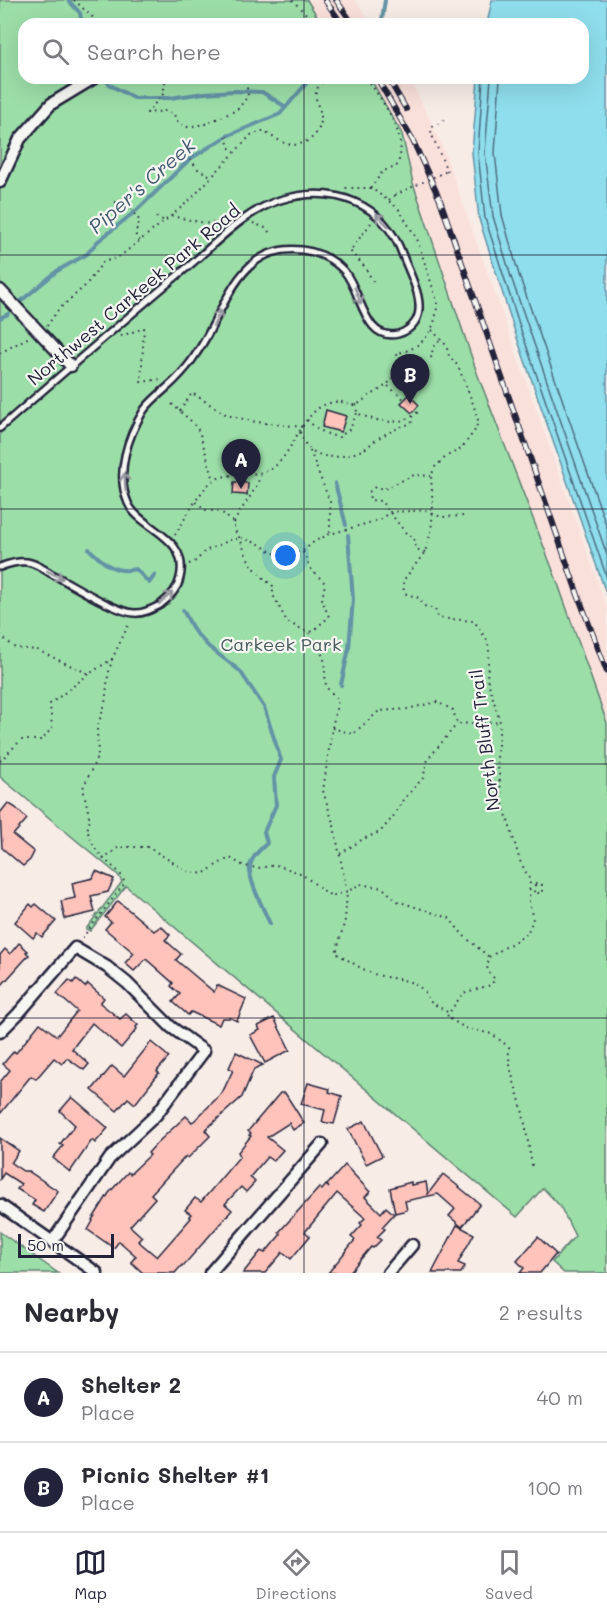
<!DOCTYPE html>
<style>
:root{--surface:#fff;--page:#f7f7f7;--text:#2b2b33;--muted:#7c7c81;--line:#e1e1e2;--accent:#22223b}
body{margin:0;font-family:Mali,sans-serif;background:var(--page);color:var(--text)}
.scale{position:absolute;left:18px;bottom:15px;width:96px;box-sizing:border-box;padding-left:6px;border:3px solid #22223b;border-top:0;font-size:16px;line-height:21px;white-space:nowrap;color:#22223b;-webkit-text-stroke:4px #f6f6f2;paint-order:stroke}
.you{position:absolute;left:286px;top:556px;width:21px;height:21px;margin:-15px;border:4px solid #fff;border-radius:50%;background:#1a73e8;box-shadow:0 0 0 9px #1a73e833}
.badge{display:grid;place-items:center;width:39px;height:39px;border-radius:50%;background:var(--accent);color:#fff;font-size:20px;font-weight:700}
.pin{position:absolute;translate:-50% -50px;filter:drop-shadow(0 2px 3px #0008)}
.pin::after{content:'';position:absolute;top:32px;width:21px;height:18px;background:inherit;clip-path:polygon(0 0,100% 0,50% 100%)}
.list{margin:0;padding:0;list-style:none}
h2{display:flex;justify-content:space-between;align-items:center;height:78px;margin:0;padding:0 24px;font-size:26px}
h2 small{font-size:20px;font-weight:400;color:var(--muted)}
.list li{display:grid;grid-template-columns:39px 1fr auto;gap:18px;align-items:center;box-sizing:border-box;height:90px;padding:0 24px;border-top:2px solid var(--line)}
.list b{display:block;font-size:22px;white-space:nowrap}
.list p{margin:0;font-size:20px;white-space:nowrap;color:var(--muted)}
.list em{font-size:20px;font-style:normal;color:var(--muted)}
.icon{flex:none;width:33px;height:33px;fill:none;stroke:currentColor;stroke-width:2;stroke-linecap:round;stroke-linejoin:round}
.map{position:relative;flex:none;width:607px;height:1273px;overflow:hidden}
.search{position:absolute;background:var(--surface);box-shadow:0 6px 24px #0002;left:18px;right:18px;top:18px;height:66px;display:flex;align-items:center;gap:15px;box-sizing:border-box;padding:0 21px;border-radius:18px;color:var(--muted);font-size:22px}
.sheet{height:258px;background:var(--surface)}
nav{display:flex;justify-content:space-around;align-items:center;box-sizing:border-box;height:84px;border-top:2px solid var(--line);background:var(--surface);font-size:16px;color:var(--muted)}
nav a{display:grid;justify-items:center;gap:3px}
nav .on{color:var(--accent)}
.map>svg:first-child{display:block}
</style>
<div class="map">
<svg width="607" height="1273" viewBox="0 0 607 1273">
<rect width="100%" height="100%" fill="#f8ece7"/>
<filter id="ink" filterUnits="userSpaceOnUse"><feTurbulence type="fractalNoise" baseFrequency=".0167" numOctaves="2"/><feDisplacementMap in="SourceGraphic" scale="12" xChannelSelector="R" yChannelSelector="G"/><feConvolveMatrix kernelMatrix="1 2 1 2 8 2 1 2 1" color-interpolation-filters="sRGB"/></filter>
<g filter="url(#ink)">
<g fill="#fae0da">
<polygon points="307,0 355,0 372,24 322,24"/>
<polygon points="370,78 410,78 443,148 607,608 607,723 557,581 477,373 413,183 402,134"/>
</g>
<g fill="#9cdea8" stroke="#5f8072" stroke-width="1.5">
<polygon points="0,0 307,0 322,24 24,24 24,78 370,78 402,134 413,183 477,373 557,581 607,723 607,1273 564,1273 552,1262 575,1236 560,1206 543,1188 517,1217 126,886 90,931 86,929 122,882 118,875 0,777"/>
<polygon points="0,1232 58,1273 0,1273"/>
</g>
<polygon fill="#8fdeed" stroke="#6393a6" stroke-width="1.5" points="492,0 607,0 607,596 516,335 479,219 472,153 478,78 583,78 583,24 487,24"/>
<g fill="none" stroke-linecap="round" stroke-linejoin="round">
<g stroke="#4e6d82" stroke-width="1.5">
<polyline points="483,78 478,153 485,218 522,333 607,578"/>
<polyline points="491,78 485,153 493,216 511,277 607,555"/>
<polyline points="500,78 495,153 502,215 519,275 607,528"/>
</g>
<g stroke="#6393a6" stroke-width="4">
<polyline points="68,0 80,13 82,24"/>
<polyline points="377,24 382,20 385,0"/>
<polyline points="104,78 110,85 134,98 170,98 204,93 234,91 262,92 286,107"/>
<polyline points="21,301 57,271 87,254 97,242 137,210 190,159 227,136 280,114 311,78"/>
<polyline points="0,318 8,314"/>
<polyline points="335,483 346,525"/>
<path d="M 89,549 C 104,563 114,574 136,569 L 149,583 L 155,575"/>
<path d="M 183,610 L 194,631 L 209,647 L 240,671 L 264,707 L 281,760 L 274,777 L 276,805 L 264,832 L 267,843 C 260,850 252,856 250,866 C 248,881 264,909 270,924"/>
<polyline points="341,685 349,648 353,599 348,535"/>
</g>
</g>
<g fill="#ffc3bb" stroke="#22223b" stroke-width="1.5">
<polygon points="409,395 419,405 412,413 401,403"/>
<polygon points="326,410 346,416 341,432 322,427"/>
<polygon points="234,482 248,483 247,495 233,494"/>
<polygon points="8,803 16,808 27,819 13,835 34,852 30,860 23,866 2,848 0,813"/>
<polygon points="96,871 114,879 108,892 91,896 95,912 65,919 61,901 75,898 72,883 93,878"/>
<polygon points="118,901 154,931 161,926 170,935 165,940 181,954 176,960 214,992 217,985 246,999 237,1021 231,1018 222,1018 219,1025 191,1012 188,1015 173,1002 180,994 171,986 173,983 146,959 134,971 125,963 134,953 105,929 111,922 105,917"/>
<polygon points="30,904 33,907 36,904 56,921 42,937 37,933 33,938 15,922"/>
<polygon points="19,943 28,951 26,952 29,955 0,987 0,955 5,949 10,954"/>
<polygon points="76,979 85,987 88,984 104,998 100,1003 120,1019 126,1014 138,1025 136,1027 137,1029 121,1048 92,1023 72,1049 89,1064 84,1070 67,1058 62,1064 54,1058 36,1079 31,1076 0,1114 0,1082 10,1070 3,1064 14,1051 16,1053 40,1023 57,1036 77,1011 57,994 69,980 73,983"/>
<polygon points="274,1018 290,1050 265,1063 250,1035 260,1030 258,1026"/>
<polygon points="151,1042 169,1057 157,1071 159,1073 135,1104 128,1098 117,1111 92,1090 112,1066 124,1076"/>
<polygon points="236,1052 263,1065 254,1069 242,1097 205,1130 210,1136 188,1158 186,1156 151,1194 155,1198 130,1226 142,1237 138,1241 157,1257 191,1218 189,1216 191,1214 185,1210 195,1198 201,1202 240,1156 238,1152 251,1136 249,1135 251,1133 248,1131 280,1093 285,1093 304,1123 293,1130 289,1123 267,1137 283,1150 273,1161 267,1157 250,1177 255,1182 246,1192 241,1187 225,1204 232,1210 183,1266 182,1265 175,1273 143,1273 131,1262 136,1256 119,1241 114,1248 88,1230 93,1221 92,1220 109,1193 128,1172 130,1174 150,1155 148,1153 157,1143 186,1116 192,1122 195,1120 222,1093 233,1070 229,1068"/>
<polygon points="308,1083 330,1089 329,1092 342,1096 334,1124 322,1122 325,1110 301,1104"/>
<polygon points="72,1097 108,1128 95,1143 92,1140 70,1172 53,1158 63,1146 60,1144 75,1125 60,1111"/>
<polygon points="364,1121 382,1156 366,1164 348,1129"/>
<polygon points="0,1138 19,1151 11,1163 23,1171 28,1171 58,1191 44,1212 32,1205 35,1200 17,1189 21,1184 4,1173 0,1179"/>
<polygon points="345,1165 370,1192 365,1197 381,1213 386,1207 394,1214 382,1227 385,1229 377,1237 381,1240 373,1248 371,1247 349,1273 328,1273 355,1240 351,1237 362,1225 360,1223 365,1218 337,1193 305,1232 310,1236 291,1259 283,1252 265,1273 243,1273 261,1251 265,1253 281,1234 279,1232 319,1188 322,1190 326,1185 329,1188 327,1185"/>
<polygon points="443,1174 480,1204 462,1227 449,1216 455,1209 438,1194 405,1201 407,1210 395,1213 390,1188 411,1182 411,1185 426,1182 428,1194"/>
<polygon points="457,1225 474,1234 458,1263 465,1266 461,1273 432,1273"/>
<polygon points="538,1237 556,1254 540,1273 520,1273 524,1268 517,1261"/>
</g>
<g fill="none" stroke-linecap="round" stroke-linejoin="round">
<defs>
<path id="lane" d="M 0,428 C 63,373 126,318 190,265 C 217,242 245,211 280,200 C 333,184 384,202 403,256 C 410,275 427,304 415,322 C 411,328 405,332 398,334 C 363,342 362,291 344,271 C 333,259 318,252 302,250 C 236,242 225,314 196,354 C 190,364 182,373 174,381 C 165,390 152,399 144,410 C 128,436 115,473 128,503 C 139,529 190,536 180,578 C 178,589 169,598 160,605 C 152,609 143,614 134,613 C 113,611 72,584 52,574 C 45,570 36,563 27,562 C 19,561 8,564 0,567"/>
<g id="street">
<polyline points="0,182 20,139 51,104 94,78"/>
<polyline points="0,290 71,366"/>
<polyline points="0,1032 18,1014 75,948 107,967 127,983 171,1027 204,1051 156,1115 110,1158 52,1242"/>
<polyline points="0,1205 97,1273"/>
<polyline points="210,1273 322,1144"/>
<polyline points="388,1273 412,1245"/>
</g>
</defs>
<use href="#lane" stroke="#22223b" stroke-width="10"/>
<use href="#street" stroke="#22223b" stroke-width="15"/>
<g stroke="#22223b" stroke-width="2" stroke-dasharray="1.5 4.5" stroke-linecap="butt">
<polyline points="74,0 100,24"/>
<polyline points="292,0 316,24"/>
<polyline points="160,78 165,83 163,94 147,113 166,111 173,113 178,122 187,127 205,124 237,110 248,96 246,79"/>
<path d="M 367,78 C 382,102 412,138 396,167 L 383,171 L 371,188"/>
<polyline points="444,120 432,127 431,133 447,171"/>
<polyline points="227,136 228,146 233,152"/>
<polyline points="190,159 198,169 211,176"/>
<polyline points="389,200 395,195"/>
<polyline points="115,202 128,205 140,221 135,234 140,241"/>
<polyline points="171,216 210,224 229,218"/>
<polyline points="156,217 165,221"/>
<polyline points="253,223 268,229 270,236"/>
<polyline points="371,223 350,251 365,267 375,285"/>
<path d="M 47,326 L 58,310 L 86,285 L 103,262 L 119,257 L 171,216 L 191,199 L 251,135 L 262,131 C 270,135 279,141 287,144 C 303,148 320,136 321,120 C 322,111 316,105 316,97 C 315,88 321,83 327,78"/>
<polyline points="432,330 446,345 449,356 458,366 472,401 478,419 476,429 461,449 447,456 435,467 431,476 433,510 431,532 425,552 403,581 404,593 419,598 424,606 435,609 438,618 474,621 487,640 489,651 487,678 500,722 497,758 502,800 520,861 530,880 529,902 533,920 527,934 489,957 487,971 495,979 491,985 463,993 449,1013"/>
<polyline points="121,336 144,328 141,382 162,379"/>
<polyline points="0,353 29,337"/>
<polyline points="431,358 433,348 441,339"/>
<polyline points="388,386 405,400"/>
<polyline points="172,404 192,422 199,431 214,480"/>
<path d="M 356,404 L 357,413 C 376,422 399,427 417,413 L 416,409"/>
<polyline points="180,411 192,393 227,415 256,422 303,427"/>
<path d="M 307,420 C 317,429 326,435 339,437 L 350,429 L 357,413"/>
<path d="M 300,432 C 307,461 339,461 362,450 C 367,448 372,443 377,439 C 388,432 400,427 412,423 L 410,418"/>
<polyline points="310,451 330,502 330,534"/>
<path d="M 196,502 L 206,510 L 221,512 L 234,523 L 234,530 C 241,538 241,542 245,552 C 249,564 262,578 273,586 L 273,595 L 287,622 L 310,633 L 324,658 L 326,687 L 338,700 L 332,728 L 323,791 L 334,826 L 347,892 L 345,920 L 336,953 C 347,959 358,967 369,972 C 390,982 420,974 429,1001 L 449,1013 L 447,1017 L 465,1028 L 492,1034 L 509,1047 C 507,1069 519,1093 523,1114 C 527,1133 529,1151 533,1170"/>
<polyline points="432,514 442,517 465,516"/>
<path d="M 234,523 C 242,505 256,493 261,473"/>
<path d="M 175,535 C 184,521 202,485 216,479 C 233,471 260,478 274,467 C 292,452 298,426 315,411 C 321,405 332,401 340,402 C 346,402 348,405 354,405 C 361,404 364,399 369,396 C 390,385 398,378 397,353 C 424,349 438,327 437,301 L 417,239 L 398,208 L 371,188 L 342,188"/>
<polyline points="303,552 311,569 325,583 322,600 329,617 310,633"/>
<polyline points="425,552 416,549 414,538 405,532 381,501 370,500 369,492 375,487 384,489 414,475 431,476"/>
<polyline points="189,564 196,561 205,551 230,540 242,538 259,544 273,553 288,555 303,551 315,541 330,534 379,520 390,512 432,510"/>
<polyline points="0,635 15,648 37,650 89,674 112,659 130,622"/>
<polyline points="112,659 108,676 105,704 97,728 98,755 83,788 90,820 87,830 94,847 104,859 119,847 148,847 187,871 203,874 218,864 230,858 244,866 258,868 276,865 300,873 331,896 347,892 360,884 383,888 397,901 449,918 464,936 489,957"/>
<polyline points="332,728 353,734 379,711 407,709 437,702 453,710 457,724 500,722"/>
<polyline points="0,761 21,740 42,740 52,728 50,704 89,674"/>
<polyline points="340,854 363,839 380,832 393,817 403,800 423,778 428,759 457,724"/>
<polygon points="535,884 542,885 542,893 534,893"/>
<polyline points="82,938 125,883 120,873 104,859"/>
</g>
<use href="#lane" stroke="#f6f6f2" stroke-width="5"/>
<use href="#street" stroke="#f6f6f2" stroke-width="10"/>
<defs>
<g id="rail">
<polyline points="325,0 342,24"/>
<polyline points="336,0 353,24"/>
<polyline points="377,78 413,141 440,200 578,595 607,672"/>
<polyline points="388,78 406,109"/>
</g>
</defs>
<use href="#rail" stroke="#22223b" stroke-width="6"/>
<use href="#rail" stroke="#f6f6f2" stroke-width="4" stroke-dasharray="11" stroke-linecap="butt"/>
<polyline stroke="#22223b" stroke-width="2" stroke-dasharray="1.5 4.5" stroke-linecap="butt" points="395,195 447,171"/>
</g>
<defs><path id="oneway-shaft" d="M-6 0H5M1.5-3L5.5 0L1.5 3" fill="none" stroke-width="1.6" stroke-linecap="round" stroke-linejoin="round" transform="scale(1.5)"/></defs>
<g stroke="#9797a0">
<use href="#oneway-shaft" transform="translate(382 220) rotate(-135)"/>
<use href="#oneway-shaft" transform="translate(358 296) rotate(68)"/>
<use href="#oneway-shaft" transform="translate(217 318) rotate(-65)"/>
<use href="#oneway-shaft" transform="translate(125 482) rotate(-94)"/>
<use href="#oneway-shaft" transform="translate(55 575) rotate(28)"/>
<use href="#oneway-shaft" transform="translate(166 598) rotate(-41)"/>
</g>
</g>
<path fill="none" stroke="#22223b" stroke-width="1.5" stroke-opacity="0.55" d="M 304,0 L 304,24M 304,78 L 304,1273M 0,255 L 607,255M 0,509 L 607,509M 0,764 L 607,764M 0,1018 L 607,1018"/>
<g text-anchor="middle" stroke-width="4.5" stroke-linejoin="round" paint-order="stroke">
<g font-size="18" fill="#22223b" stroke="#f6f6f2">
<text transform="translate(134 295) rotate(-40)" y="6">Northwest Carkeek Park Road</text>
<text transform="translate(485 740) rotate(-97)" y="6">North Bluff Trail</text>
</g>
<g font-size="18" fill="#475a5c" stroke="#f6f6f2">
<text x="281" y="651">Carkeek Park</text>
</g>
<g font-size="20" font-style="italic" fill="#435a70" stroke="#f6f6f2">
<text transform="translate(142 186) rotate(-41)" y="7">Piper's Creek</text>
</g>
</g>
</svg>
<div class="scale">50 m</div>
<div class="you"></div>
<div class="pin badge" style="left:241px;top:489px">A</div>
<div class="pin badge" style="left:410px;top:404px">B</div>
<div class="search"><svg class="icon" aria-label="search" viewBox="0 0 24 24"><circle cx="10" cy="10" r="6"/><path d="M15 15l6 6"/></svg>Search here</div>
</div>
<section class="sheet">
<h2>Nearby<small>2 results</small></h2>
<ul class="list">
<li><span class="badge">A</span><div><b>Shelter 2</b><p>Place</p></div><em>40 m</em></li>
<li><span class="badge">B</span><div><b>Picnic Shelter #1</b><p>Place</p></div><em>100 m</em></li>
</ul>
</section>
<nav>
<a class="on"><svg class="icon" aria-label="map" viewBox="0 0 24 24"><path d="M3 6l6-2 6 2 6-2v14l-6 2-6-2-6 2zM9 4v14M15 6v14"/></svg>Map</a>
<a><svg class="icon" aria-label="directions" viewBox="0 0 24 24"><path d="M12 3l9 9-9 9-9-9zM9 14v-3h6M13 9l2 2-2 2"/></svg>Directions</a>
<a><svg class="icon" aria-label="saved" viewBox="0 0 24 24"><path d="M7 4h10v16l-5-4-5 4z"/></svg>Saved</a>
</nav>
